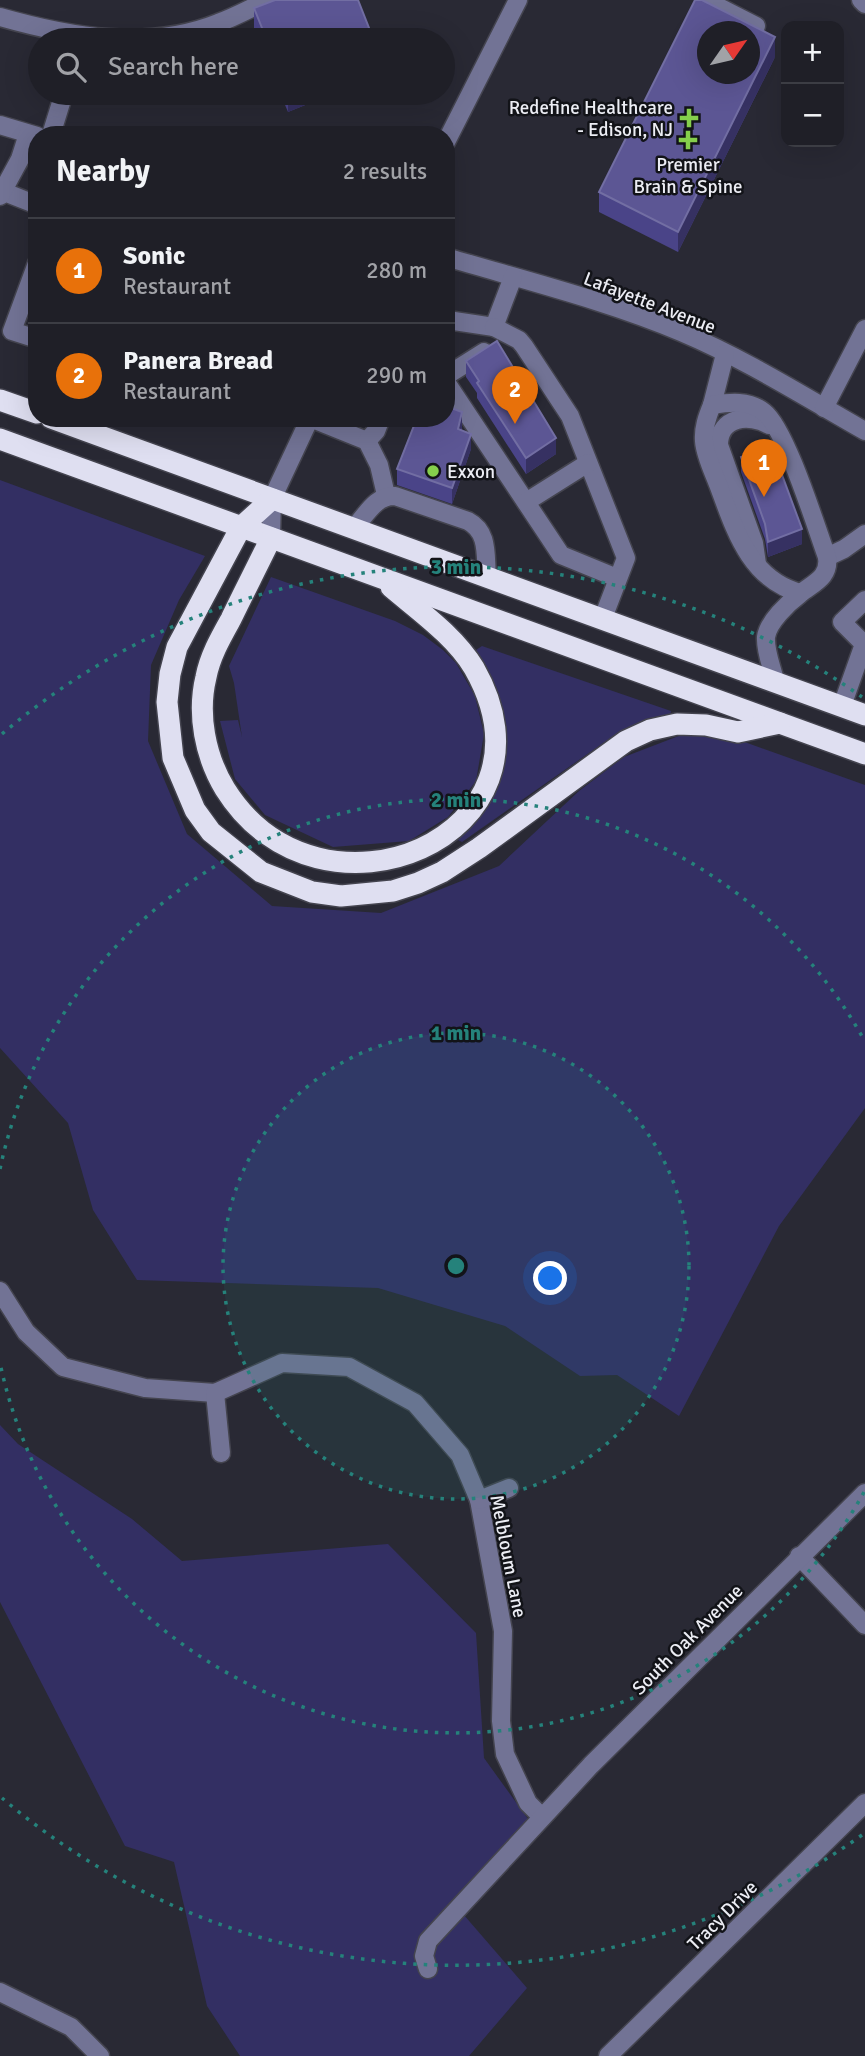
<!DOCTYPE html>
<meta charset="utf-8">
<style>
:root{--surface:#1f1f27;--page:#2c2c33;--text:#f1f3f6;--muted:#a1a2a7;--line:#3c3d44;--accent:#85cf4c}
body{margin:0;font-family:Signika,sans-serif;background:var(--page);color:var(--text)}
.controls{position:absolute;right:21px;top:21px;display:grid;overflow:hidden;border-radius:14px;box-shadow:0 7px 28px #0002}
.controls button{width:63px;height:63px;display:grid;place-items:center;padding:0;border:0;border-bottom:2px solid var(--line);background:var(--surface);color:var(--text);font:35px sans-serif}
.compass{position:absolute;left:697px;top:21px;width:63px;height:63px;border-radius:50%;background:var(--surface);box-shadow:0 7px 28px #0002;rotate:56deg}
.you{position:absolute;left:551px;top:1279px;width:24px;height:24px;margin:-18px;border:5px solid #fff;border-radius:50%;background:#1a73e8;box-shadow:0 0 0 10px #1a73e833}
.badge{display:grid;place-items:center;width:46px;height:46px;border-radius:50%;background:var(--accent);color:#fff;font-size:23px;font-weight:700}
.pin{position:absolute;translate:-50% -58px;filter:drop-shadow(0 2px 4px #0008)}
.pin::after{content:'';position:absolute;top:37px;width:24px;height:21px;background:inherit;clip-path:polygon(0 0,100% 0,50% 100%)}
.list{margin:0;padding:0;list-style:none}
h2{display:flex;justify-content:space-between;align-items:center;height:91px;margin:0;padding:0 28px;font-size:30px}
h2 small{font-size:23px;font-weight:400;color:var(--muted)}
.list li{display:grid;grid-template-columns:46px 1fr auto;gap:21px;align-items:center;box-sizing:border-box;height:105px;padding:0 28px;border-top:2px solid var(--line)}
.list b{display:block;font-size:26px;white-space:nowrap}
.list p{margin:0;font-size:23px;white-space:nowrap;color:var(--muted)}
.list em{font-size:23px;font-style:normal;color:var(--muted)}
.icon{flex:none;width:38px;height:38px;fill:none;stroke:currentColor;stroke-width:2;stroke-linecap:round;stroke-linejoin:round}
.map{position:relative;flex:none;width:865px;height:2056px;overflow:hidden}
.search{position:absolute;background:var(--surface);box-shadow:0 7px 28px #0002;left:28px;top:28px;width:427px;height:77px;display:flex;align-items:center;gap:18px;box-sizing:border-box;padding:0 24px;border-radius:38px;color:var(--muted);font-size:26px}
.panel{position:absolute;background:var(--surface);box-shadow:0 7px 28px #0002;left:28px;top:126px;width:427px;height:301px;border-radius:28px}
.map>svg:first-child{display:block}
</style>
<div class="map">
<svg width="865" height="2056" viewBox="0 0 865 2056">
<rect width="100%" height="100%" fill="#292934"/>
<g fill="#332f63">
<polygon points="0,480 205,556 179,600 151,665 148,741 187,834 272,906 381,913 499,866 579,791 624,757 689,732 739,740 865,785 865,1108 779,1226 679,1416 617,1375 580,1376 505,1326 378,1288 137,1280 93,1210 68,1123 0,1048"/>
<polygon points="271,577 395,621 423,635 443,650 456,663 475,696 484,734 476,781 448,817 409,841 333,847 265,815 235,779 220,721 238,720 242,737 234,683 229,666"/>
<path d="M 482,646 L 671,711 L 670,716 L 640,723 L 616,734 L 462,842 L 458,840 C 469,826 485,812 493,797 C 519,744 500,698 476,650 Z"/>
<polygon points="0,1425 18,1444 132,1519 182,1561 388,1544 476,1633 484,1758 533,1826 457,1907 527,1988 469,2056 240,2056 207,2006 174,1862 125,1846 0,1602"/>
</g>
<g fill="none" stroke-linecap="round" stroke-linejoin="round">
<defs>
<g id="minor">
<polyline points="705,0 756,26"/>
<polyline points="861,0 865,4"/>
<path d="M 0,17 C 70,37 148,51 218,23 C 235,17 251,8 268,0"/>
<polyline points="0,125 37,136"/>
<polyline points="51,135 64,93"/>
<polyline points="446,142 518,0"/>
<polyline points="2,191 37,205"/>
<polyline points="0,196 20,159 28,134"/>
<path d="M 446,257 C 523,280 608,301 681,332 C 745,359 805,397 865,431"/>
<polyline points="37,263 12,331 37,339"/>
<polyline points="446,323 454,321 494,327 513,277"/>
<polyline points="494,327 519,340 524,346 570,416 626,558 603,618"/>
<polyline points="446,376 484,352"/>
<polyline points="446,382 561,555 617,578"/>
<polyline points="712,405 725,354"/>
<polyline points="824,408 865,329"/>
<polyline points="310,418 367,441 379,465 386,495"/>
<polyline points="367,441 376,431 381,418"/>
<polyline points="526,502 588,463"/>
<path d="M 354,528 C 366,515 376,495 395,496 L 468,521 C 489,532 485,555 487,576"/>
<polyline points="271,538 272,499 310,418"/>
<polyline points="827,557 844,549 865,534"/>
<path d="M 757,564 L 754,543 L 719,445 C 719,416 750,414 769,425"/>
<path d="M 775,681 C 772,667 765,651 766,637 C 768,622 788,603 800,594 C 813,583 830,578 827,557 C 816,527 786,429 764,412 C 749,400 730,402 712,405 C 707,417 703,428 704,441 C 705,456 714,473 719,487 C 735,530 750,580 801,593"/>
<polyline points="842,706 864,644 842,622 865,600"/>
<polyline points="0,1291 26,1332 63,1367 145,1388 215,1393 282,1363 349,1367 415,1403 460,1455 479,1500 503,1631 501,1721 505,1754 528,1803 542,1817"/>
<polyline points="215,1393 221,1453"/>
<polyline points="479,1500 509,1488"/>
<polyline points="799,1556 865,1625"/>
<polyline points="428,1969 424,1956 428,1941 591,1765 865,1493"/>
<polyline points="0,1992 71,2027 100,2056"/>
<polyline points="608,2056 865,1803"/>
</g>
<g id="highway">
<polyline points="0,400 37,413"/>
<polyline points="51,418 865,715"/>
<polyline points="0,439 865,754"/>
<polyline points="272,499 241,527 177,647 170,674 167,702 173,758 195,810 211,832 261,872 312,892 341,896 393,891 418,883 442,872 479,848 626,741 650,730 677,724 706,725 738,732 780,723"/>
<path d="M 271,538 C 258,565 244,592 231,619 C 221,637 210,656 206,677 C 197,714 205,756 225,789 C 320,941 570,836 474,668 C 455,636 419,611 391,587"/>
</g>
</defs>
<use href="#minor" stroke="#44444f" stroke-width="21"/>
<use href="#highway" stroke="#44444f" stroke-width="24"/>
<use href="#minor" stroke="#727395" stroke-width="18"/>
<use href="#highway" stroke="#dfdff1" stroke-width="21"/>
</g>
<g fill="#4a4488">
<polygon points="254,8 371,40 259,40 254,28"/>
<polygon points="775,57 678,252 599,212 599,192"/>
<polygon points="280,93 325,93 320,95 320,99 288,112"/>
<polygon points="466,361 556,454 526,474 477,398 477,393 466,377"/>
<polygon points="462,427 462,430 471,449 452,504 397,485 397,469"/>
<polygon points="741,457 802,544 768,557 765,539 741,472"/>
</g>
<g fill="#363162">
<polygon points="371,33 371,40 364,40 364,36"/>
<polygon points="775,37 775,57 678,252 678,232"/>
<polygon points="288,93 325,93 320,95 320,99 288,112"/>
<polygon points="462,412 462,427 458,445 458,429"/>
<polygon points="471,434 471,449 452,504 452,488"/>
<polygon points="556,438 556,454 526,474 526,458"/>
<polygon points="802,529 802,544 768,557 768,542"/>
</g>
<g fill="#5c5694" stroke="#726ea3" stroke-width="2" fill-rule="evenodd">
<polygon points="275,0 358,0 371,33 364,36 366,40 262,40 260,35 264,33 254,8"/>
<path d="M 695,0 L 702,0 L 775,37 L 678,232 L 599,192 ZM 708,32 L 750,32 L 750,74 L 708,74 Z"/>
<polygon points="497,341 556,438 526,458 477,383 479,381 466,361"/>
<polygon points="446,406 462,412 458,429 471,434 452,488 397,469 417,418 446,418"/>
<polygon points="771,445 802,529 768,542 765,524 741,457"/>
</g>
<circle cx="456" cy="1266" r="233" fill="#25827b" fill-opacity=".12"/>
<g fill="none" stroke="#25827b" stroke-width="3.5" stroke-dasharray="3.5 7">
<circle cx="456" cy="1266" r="233"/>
<path d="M864 1492A466 466 0 0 1 0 1363M0 1169A466 466 0 0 1 864 1040"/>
<path d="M862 1835A699 699 0 0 1 2 1798M2 734A699 699 0 0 1 862 697"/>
</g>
<g fill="#85cf4c" stroke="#121318" stroke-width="2.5">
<path d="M685.5 107.5h7v7h7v7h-7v7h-7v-7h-7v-7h7z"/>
<path d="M684.5 129.5h7v7h7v7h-7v7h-7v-7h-7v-7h7z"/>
<circle cx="433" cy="471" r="7"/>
</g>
<g text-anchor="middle" stroke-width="5" stroke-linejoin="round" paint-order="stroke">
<g font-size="19" fill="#ecedf4" stroke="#121318" text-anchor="end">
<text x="673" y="114">Redefine Healthcare<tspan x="673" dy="22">- Edison, NJ</tspan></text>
<text x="688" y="171" text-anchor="middle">Premier<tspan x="688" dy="22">Brain &amp; Spine</tspan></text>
<text x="447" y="478" text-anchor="start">Exxon</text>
</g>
<g font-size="19" fill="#ecedf4" stroke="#121318">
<text transform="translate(650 302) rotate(21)" y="7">Lafayette Avenue</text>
<text transform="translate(509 1556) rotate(79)" y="7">Melbloum Lane</text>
<text transform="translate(687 1639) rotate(-45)" y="7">South Oak Avenue</text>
<text transform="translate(722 1915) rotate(-45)" y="7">Tracy Drive</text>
</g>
</g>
<circle cx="456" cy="1266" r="10" fill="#25827b" stroke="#121318" stroke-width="3.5"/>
<g font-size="21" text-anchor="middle" font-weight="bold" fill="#25827b" stroke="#121318" stroke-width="5" stroke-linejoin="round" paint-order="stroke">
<text x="456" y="574">3 min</text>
<text x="456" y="807">2 min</text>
<text x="456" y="1040">1 min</text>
</g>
</svg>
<div class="controls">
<button>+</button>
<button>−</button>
</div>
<svg class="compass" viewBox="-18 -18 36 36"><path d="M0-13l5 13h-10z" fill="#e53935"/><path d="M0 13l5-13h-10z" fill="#a1a2a7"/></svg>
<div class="you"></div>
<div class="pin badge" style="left:764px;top:497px;background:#e8710a">1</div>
<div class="pin badge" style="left:515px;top:424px;background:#e8710a">2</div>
<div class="search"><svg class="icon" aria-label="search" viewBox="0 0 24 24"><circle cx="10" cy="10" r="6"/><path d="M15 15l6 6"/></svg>Search here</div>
<section class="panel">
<h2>Nearby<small>2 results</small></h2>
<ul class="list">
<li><span class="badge" style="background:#e8710a">1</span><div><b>Sonic</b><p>Restaurant</p></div><em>280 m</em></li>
<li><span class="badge" style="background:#e8710a">2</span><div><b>Panera Bread</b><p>Restaurant</p></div><em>290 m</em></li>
</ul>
</section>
</div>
